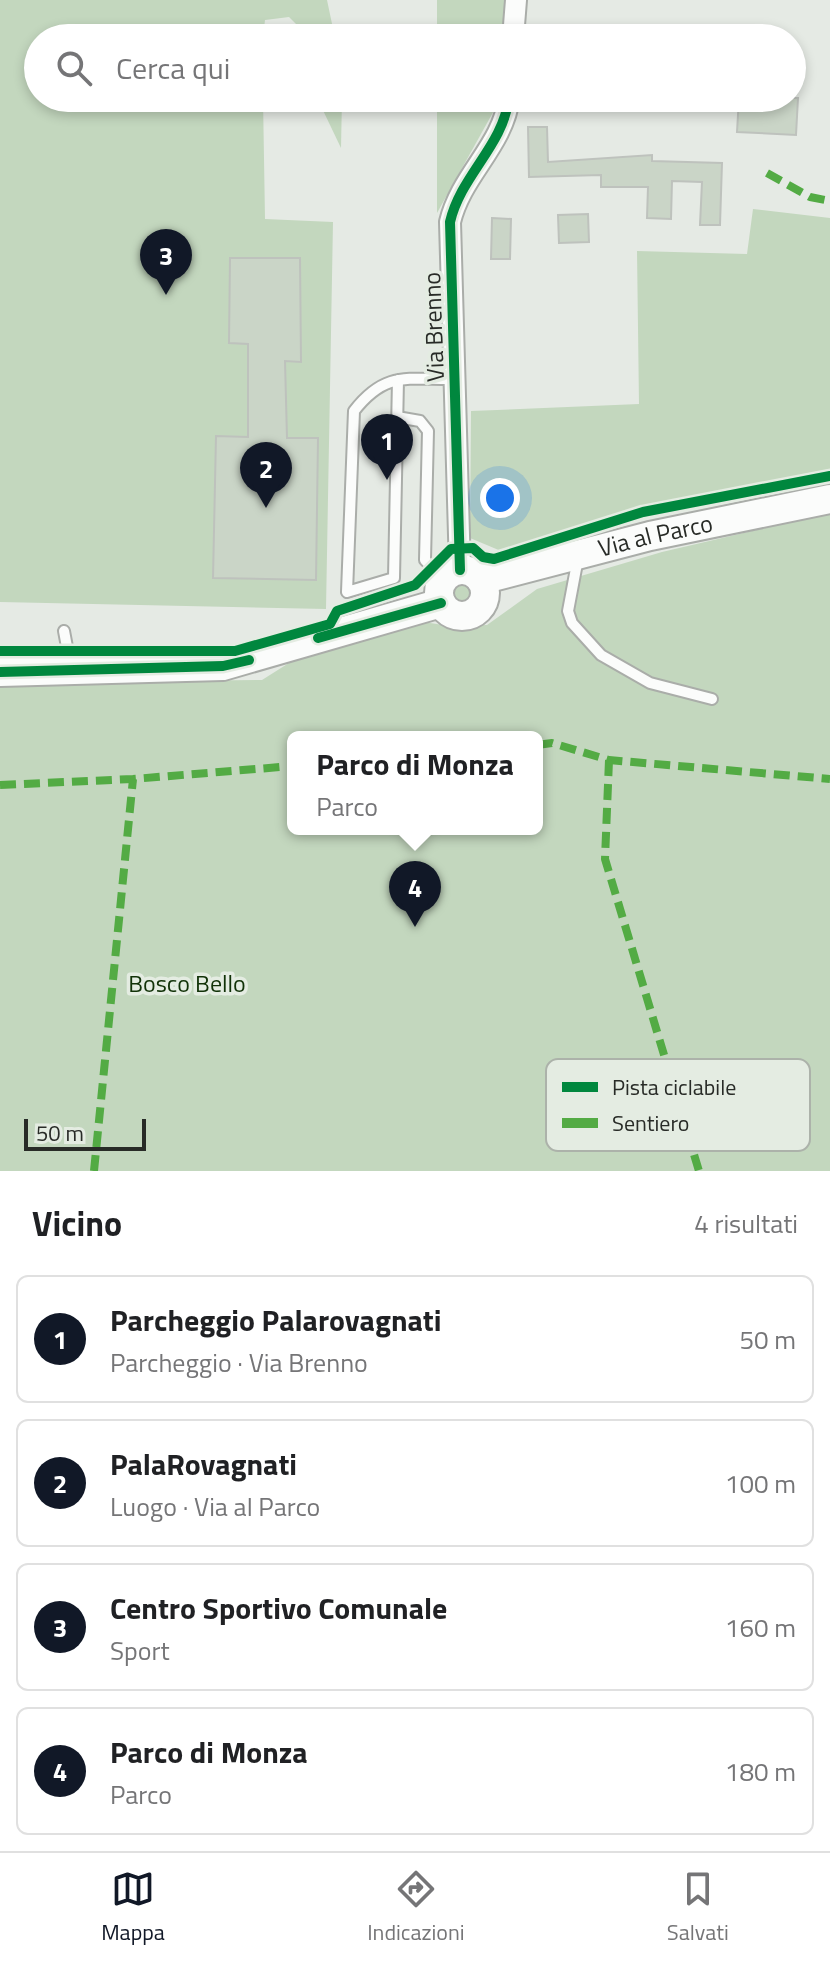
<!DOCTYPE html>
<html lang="it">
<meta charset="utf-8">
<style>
:root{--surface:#fff;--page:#f2f2f2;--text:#202124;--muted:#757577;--line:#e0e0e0;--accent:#111827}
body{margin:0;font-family:"Titillium Web",sans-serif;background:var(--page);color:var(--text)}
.scale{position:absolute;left:24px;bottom:20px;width:122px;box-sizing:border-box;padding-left:8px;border:4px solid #282b27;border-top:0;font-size:22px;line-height:28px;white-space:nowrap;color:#282b27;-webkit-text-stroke:6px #e4ece2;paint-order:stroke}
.you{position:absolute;left:500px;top:498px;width:28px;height:28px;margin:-20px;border:6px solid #fff;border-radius:50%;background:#1a73e8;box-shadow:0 0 0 12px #1a73e833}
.badge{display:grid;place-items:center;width:52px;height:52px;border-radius:50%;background:var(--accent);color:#fff;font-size:26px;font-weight:700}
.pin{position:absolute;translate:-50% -66px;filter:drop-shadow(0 2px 4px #0008)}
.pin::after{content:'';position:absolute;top:42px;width:28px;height:24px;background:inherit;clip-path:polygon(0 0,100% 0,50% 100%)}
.popup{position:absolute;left:287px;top:731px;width:256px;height:104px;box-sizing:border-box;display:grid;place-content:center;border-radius:12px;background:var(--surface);filter:drop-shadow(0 2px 6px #0005);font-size:26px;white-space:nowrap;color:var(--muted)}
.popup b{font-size:30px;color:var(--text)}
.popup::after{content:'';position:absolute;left:50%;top:100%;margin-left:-16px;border:16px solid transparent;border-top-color:var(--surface)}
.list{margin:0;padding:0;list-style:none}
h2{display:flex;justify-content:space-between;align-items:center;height:104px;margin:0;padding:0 32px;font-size:34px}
h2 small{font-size:26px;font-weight:400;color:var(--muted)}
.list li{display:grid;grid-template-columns:52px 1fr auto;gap:24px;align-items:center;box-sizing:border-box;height:128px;margin:0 16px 16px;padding:0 16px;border:2px solid var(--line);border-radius:12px}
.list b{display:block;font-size:30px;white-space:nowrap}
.list p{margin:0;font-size:26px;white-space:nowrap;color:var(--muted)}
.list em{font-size:26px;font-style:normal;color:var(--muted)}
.icon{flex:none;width:44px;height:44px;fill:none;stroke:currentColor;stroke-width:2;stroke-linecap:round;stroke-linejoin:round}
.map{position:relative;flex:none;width:830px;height:1171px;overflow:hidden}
.search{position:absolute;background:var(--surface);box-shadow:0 4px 12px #0003;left:24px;right:24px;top:24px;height:88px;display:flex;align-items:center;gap:20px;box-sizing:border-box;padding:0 28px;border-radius:44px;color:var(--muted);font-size:30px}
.sheet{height:680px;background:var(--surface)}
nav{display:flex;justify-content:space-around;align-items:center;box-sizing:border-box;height:112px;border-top:2px solid var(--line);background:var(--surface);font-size:22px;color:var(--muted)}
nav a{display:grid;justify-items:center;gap:4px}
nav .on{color:var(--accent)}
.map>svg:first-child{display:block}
</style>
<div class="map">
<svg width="830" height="1171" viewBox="0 0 830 1171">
<rect width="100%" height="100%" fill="#e5eae4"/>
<g fill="#c3d7be" fill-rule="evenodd">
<polygon points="0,0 327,0 335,38 310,38 289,17 265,20 263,38 38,38 38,98 263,98 265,219 333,222 326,609 0,602"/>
<polygon points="437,0 506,0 504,38 437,38"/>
<polygon points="319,98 342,98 341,148 319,102"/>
<polygon points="437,98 501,98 437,213"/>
<path d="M 753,209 L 830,218 L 830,469 C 718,491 608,512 501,551 L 470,538 L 471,411 L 639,404 L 637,251 L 747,254 Z"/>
<path d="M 830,513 L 830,1171 L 0,1171 L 0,683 L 262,680 L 300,656 L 410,620 L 450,626 L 487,625 L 537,589 L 662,552 ZM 293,737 L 537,737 L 537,829 L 293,829 Z"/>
<circle cx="462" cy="594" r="12"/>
</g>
<g fill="#cad5c7" stroke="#bec2bd" stroke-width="2">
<polygon points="739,98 798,98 796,135 737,132"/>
<polygon points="528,127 547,127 548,162 652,155 652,161 722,163 720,225 700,225 702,182 672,181 671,219 647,218 648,187 601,187 601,175 529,177"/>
<polygon points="588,214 589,242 559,243 558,215"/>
<polygon points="492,218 511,219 510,259 491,259"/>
<polygon points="230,258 300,258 301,362 285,361 287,438 318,438 316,580 213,578 216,436 248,437 248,344 229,343"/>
</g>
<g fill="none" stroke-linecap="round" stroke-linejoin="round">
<defs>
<g id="lane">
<path d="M 398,380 L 394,578 L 347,592 L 354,411 C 386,370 408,380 456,379"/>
<polyline points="397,417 420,421 428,431 425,560 443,579"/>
<polyline points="578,558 568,611 572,623 601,655 650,683 712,699"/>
<polyline points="64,631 71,668"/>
</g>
<g id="street">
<polyline points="513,38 516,0"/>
<path d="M 460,570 L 450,222 C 461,175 503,146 509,98"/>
</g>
<g id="secondary">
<circle cx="462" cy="593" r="23"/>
<path id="s1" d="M 481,580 L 650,536 L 830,499"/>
<polyline points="0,672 223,666 441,603"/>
</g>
</defs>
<use href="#lane" stroke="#aaada9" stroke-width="14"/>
<use href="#street" stroke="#aaada9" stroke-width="24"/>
<use href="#secondary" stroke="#aaada9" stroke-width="32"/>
<use href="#lane" stroke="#fbfcfb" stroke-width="10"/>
<use href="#street" stroke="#fbfcfb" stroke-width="20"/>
<use href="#secondary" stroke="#fbfcfb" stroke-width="28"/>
<g stroke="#53ab44" stroke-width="8" stroke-dasharray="16 8" stroke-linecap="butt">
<polyline points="767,173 810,197 830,201"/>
<polyline points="537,745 552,743 609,760 830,779"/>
<polyline points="609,760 605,859 699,1171"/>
<polyline points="0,785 133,779 293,766"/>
<polyline points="94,1171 133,779"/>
</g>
<defs>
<g id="cycleway">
<path d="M 460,570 L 450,222 C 461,175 503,146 509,98"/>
<polyline points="318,638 441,603"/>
<polyline points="0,651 235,651 330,624 337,611 415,585 451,549 473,548 483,557 494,559 643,512 830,476"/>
<polyline points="0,672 223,666 249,660"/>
</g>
</defs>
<use href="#cycleway" stroke="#e4ece2" stroke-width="15"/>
<use href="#cycleway" stroke="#00873e" stroke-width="10"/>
</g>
<g text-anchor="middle" stroke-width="7" stroke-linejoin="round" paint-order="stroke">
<g font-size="24" fill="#282b27" stroke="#e4ece2">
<text transform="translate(434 327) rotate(-92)" y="8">Via Brenno</text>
<text dy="8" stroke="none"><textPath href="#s1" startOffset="180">Via al Parco</textPath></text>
</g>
<g font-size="24" fill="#113208" stroke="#e4ece2">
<text x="187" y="992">Bosco Bello</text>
</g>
</g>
<rect x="546" y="1059" width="264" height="92" rx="12" fill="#e4ece2" stroke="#acb2aa" stroke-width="2"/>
<rect x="562" y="1082" width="36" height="10" fill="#00873e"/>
<rect x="562" y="1118" width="36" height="10" fill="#53ab44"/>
<g font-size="22" fill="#282b27">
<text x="612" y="1095">Pista ciclabile</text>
<text x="612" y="1131">Sentiero</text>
</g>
</svg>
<div class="scale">50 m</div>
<div class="you"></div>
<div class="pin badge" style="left:387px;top:480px">1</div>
<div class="pin badge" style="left:266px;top:508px">2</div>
<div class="pin badge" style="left:166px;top:295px">3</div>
<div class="pin badge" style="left:415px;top:927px">4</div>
<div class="popup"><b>Parco di Monza</b>Parco</div>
<div class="search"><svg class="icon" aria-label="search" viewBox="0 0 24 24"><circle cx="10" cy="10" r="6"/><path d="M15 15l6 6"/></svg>Cerca qui</div>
</div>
<section class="sheet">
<h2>Vicino<small>4 risultati</small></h2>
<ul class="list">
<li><span class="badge">1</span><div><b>Parcheggio Palarovagnati</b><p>Parcheggio · Via Brenno</p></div><em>50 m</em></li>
<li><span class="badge">2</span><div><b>PalaRovagnati</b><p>Luogo · Via al Parco</p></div><em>100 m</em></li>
<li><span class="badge">3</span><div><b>Centro Sportivo Comunale</b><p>Sport</p></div><em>160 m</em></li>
<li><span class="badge">4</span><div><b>Parco di Monza</b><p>Parco</p></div><em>180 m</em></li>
</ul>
</section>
<nav>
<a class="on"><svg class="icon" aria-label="map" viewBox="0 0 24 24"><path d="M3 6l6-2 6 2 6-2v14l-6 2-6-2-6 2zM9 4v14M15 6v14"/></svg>Mappa</a>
<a><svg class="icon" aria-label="directions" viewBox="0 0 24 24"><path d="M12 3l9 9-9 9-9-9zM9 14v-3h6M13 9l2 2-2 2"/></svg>Indicazioni</a>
<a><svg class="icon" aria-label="saved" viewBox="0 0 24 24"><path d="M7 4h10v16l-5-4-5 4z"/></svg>Salvati</a>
</nav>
